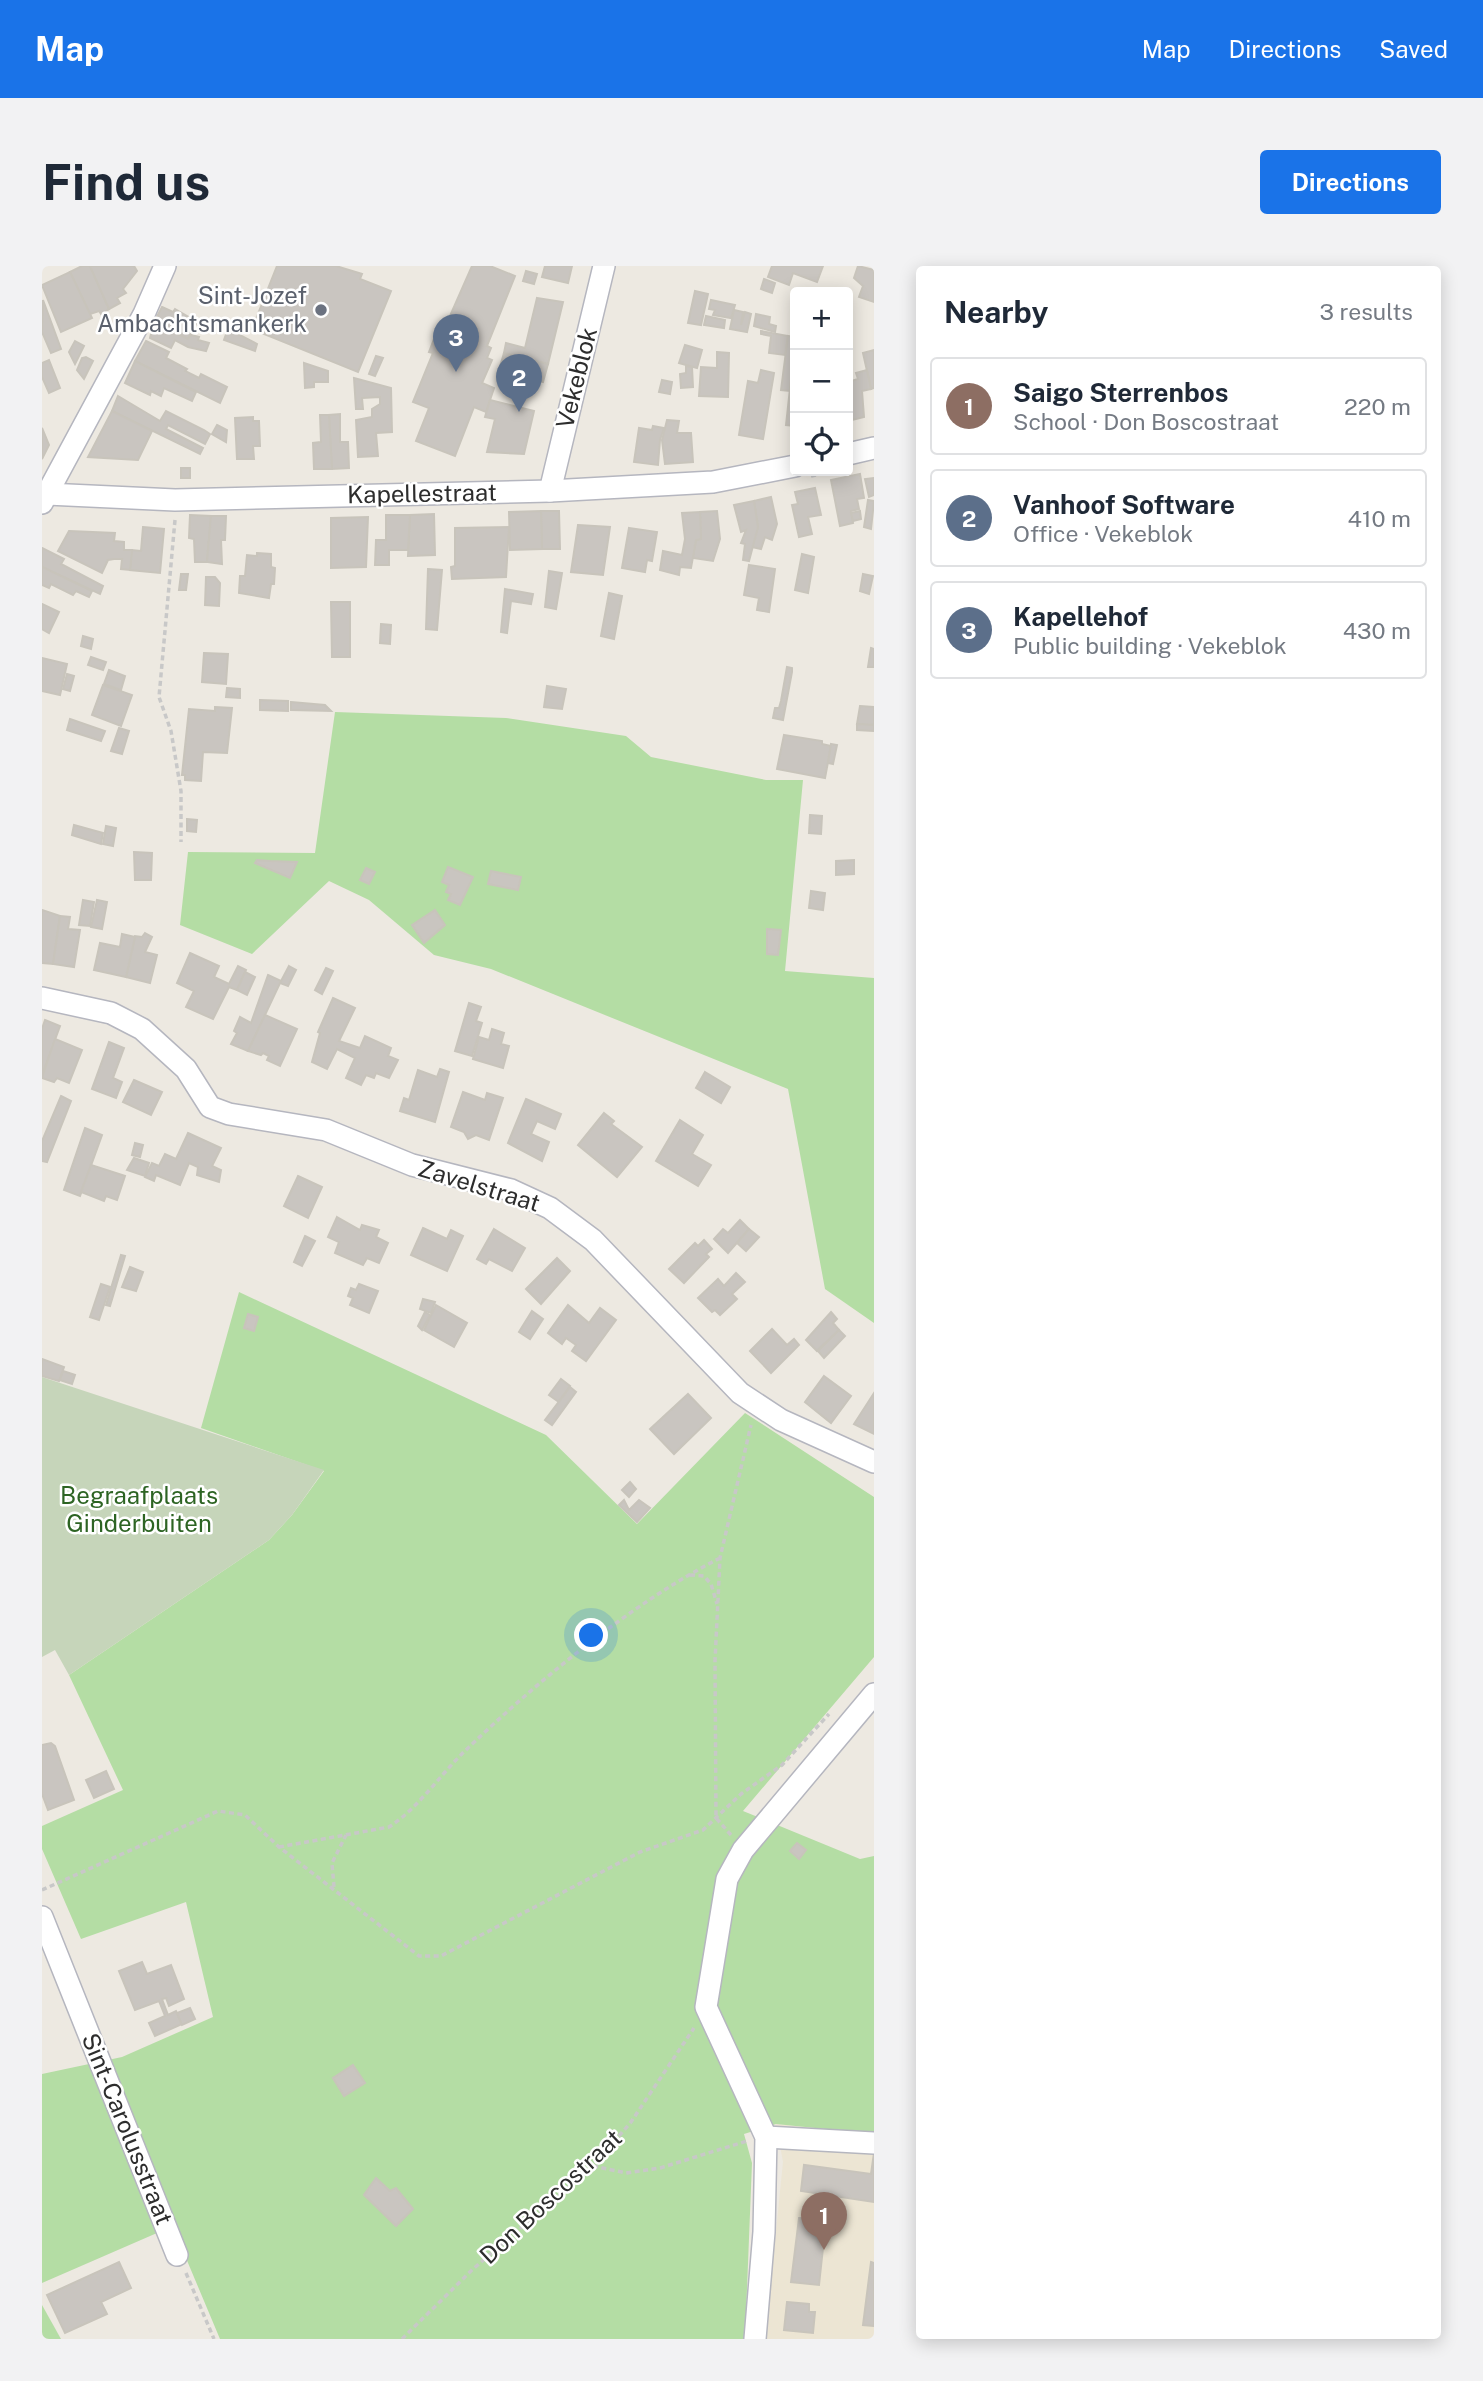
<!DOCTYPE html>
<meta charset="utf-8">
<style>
:root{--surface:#fff;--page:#f2f2f3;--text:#1f2937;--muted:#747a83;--line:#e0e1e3;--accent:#1a73e8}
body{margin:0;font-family:"Public Sans",sans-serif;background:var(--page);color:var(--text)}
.controls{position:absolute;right:21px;top:21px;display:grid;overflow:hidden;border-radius:7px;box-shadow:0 4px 18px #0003}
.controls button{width:63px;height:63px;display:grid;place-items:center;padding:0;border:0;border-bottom:2px solid var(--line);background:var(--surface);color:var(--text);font:35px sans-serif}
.you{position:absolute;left:550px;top:1370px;width:24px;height:24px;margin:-18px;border:5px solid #fff;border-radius:50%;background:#1a73e8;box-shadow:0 0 0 10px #1a73e833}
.badge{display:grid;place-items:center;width:46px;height:46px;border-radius:50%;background:var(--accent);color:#fff;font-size:23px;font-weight:700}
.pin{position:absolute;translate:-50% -58px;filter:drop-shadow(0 2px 4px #0008)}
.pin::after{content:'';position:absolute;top:37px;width:24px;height:21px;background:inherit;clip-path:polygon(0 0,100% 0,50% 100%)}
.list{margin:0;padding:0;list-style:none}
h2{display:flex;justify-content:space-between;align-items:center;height:91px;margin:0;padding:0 28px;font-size:30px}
h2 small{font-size:23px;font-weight:400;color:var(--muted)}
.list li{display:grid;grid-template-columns:46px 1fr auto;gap:21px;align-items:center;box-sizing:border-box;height:98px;margin:0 14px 14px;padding:0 14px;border:2px solid var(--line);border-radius:7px}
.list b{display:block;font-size:26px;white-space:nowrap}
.list p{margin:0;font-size:23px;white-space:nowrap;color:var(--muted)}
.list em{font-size:23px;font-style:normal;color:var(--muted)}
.icon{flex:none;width:38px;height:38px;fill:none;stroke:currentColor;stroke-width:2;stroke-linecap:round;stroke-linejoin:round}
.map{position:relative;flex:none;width:832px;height:2073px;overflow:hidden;border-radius:7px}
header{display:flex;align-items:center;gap:42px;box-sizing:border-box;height:98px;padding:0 35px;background:var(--accent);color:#fff}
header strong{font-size:33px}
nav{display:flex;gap:38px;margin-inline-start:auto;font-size:24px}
.intro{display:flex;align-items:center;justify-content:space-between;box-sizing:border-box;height:168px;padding:0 42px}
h1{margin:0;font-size:49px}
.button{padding:18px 32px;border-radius:7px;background:var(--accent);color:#fff;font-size:24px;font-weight:700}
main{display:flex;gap:42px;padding:0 42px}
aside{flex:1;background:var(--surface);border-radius:7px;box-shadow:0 4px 18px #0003}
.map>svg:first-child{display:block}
</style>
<header>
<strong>Map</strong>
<nav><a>Map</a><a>Directions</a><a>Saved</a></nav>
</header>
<div class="intro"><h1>Find us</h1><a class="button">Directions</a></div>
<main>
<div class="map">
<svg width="832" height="2073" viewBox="0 0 832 2073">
<rect width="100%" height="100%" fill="#ede9e1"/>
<polygon fill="#ece5d3" points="734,1858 832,1868 832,2073 723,2073 741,1896"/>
<g fill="#b4dda4">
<polygon points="293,446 464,452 584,470 609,491 724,514 761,514 743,705 832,712 832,1057 783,1023 746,823 449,703 392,689 327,634 287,615 210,688 138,659 146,586 273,587"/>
<polygon points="197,1026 504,1169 595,1258 703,1147 832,1231 832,1391 701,1545 818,1593 832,1590 832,1868 734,1858 702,1868 710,1897 703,2073 178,2073 133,1966 115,1967 0,2017 0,1808 80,1791 171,1751 144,1636 39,1673 0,1583 0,1560 81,1524 27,1409 227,1274 250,1249 282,1205 159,1162"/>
<polygon points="0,2039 19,2073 0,2073"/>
</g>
<polygon fill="#c6d5ba" points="0,1111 282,1204 250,1249 227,1274 27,1409 13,1384 0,1391"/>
<g fill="#c9c5c0" stroke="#c8c4bb" stroke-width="2">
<polygon points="40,0 48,0 67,43 59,48 57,45 48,48 28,6"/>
<polygon points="48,0 92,0 95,5 81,23 84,27 75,32 78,37 67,43"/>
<polygon points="235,0 294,0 320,8 318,13 349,25 316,106 210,63"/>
<polygon points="430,0 448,0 473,10 445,80 449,82 445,92 450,94 440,117 452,122 444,146 432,141 413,190 374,175 387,142 371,136 391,87 387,86 392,73 397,75"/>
<polygon points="503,0 530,0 526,17 500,11"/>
<polygon points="730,0 781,0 775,16 751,7 747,19 726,11"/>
<polygon points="816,0 832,4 832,36 817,31 821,20 812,12"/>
<polygon points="484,5 495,8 492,18 481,15"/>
<polygon points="28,6 50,52 19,66 0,19"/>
<polygon points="722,13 733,17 730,27 719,23"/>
<polygon points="653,25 666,28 659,59 646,57"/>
<polygon points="495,32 521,36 506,98 462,87 464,77 483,82"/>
<polygon points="1,34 19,83 9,87 0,66"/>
<polygon points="669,34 693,39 689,52 671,49 673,44 667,43"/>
<polygon points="120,41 131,46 133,43 155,56 146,73 112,56"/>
<polygon points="692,44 701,46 699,59 703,46 709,48 705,66 688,63"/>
<polygon points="714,48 728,51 727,58 734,60 733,66 712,60"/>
<polygon points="664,50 683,54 682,62 662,59"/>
<polygon points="112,56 146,73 149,69 157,71 156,74 167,77 164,85 146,81 133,74 129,82 108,72"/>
<polygon points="186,63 215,78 213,85 182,74"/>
<polygon points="719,65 746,70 743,89 727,87 729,70 719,68"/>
<polygon points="746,70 753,71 748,125 739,124"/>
<polygon points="33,75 42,80 33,98 27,86"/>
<polygon points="104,75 127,86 124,92 145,103 143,105 157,112 159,108 185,121 178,137 93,95"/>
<polygon points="643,79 660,84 655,102 637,97"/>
<polygon points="832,84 832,122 829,123 821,87"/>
<polygon points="675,86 687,87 686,131 657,130 659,101 675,102"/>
<polygon points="462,87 506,98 501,116 457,104"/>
<polygon points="334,90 341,92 333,110 327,108"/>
<polygon points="44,91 51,95 42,113 35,104 40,92"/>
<polygon points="7,94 18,122 7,127 0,111 0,97"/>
<polygon points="93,95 154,126 150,135 122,122 119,130 109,125 108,129 83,117"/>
<polygon points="262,97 286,105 286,116 272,116 272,121 263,122"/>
<polygon points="644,100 650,101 651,121 639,122 638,108 644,107"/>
<polygon points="719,104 732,107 721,173 697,169 706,115 716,117"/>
<polygon points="750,104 753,104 753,160 744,159"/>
<polygon points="825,104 829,123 820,125 822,151 806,155 806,116 816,113 814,107"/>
<polygon points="312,112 349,122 350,166 334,167 336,190 316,191 314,154 330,151 330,143 338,138 338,131 320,132 321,143 314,143"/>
<polygon points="620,114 630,116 628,128 617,126"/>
<polygon points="76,130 118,155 124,145 162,164 168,168 163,178 126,159 124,163 161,182 158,188 70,145"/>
<polygon points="448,134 492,145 482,188 445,186 453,153 443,151"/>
<polygon points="70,145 110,165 96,194 46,191"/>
<polygon points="298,148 298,176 306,176 307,202 290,203 287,149"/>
<polygon points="278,149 287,149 290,203 272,203 271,177 279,176"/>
<polygon points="211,151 211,155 217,155 218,180 211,180 212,193 195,193 193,152"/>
<polygon points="625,154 637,155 635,167 649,167 651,196 623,198 620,174"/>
<polygon points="175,159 185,164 184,176 170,168"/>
<polygon points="611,160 622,162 618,174 616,199 592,196 597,162 610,164"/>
<polygon points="0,162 7,179 0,193"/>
<rect x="139" y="202" width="9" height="10"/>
<polygon points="818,208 822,232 815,233 817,243 809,245 811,257 798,260 789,214"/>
<polygon points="832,212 832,229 827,231 823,213"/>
<polygon points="773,222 779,249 766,251 770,268 757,271 750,239 756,238 753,226"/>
<polygon points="729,231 735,258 730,274 723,271 719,283 710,281 716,261 712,235"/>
<polygon points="826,234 832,235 829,263 822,261"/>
<polygon points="712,235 716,261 707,295 701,294 703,278 699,277 704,264 699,266 692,239"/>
<polygon points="499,245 517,245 518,283 500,283"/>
<polygon points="499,245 500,283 468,284 467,246"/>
<polygon points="675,245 678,273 671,295 651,292 654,274 659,273 658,246"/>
<polygon points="818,245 819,253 811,255 809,247"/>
<polygon points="658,246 659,273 654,274 649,302 638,301 637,309 618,304 621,285 640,289 643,273 640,247"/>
<polygon points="392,248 393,289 366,290 368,249"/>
<polygon points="148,249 169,250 165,296 153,296 152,273 147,272"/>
<polygon points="344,249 368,249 366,284 347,284 347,299 333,299 334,274 344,274"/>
<polygon points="169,250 184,250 183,274 179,274 180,298 165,296"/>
<polygon points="326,251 324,301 289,302 289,252"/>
<polygon points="536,259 568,261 561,309 529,306"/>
<polygon points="101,261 122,263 118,307 88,304 90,284 99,285"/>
<polygon points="467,261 464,311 410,313 409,301 413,300 413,262"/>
<polygon points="587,262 615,266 610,295 605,294 603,306 580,302"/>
<polygon points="27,265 73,267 72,275 82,276 82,284 90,284 88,304 79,303 80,293 72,293 66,294 60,307 16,285"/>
<polygon points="0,282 22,293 19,298 61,320 58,328 0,301"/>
<polygon points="215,287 229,288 229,301 233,302 232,318 229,318 227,332 197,327 198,310 203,310 205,289 215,290"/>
<polygon points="760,288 772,291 766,327 753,324"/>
<polygon points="707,299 733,303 727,346 715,344 717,332 702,329"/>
<polygon points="0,301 50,325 47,331 34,325 31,329 9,318 7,322 0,319"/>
<polygon points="386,303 400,304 395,364 384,363"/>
<polygon points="507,305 520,307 514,343 503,341"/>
<polygon points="139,308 146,308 144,324 137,324"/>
<polygon points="821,308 831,310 827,328 818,325"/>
<polygon points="164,311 173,311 178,317 177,340 163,339"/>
<polygon points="463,323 491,328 489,338 469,335 465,367 459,366"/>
<polygon points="567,327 580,330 572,373 559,370"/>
<polygon points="289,336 308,336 308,391 290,391"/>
<polygon points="0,338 17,346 7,367 0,363"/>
<polygon points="339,358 349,359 348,378 338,377"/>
<polygon points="41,370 51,373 49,383 39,380"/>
<polygon points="829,382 832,383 832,401 826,401"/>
<polygon points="162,387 186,388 184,418 160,416"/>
<polygon points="49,391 64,396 61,404 46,399"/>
<polygon points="0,392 25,398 18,429 0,425"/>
<polygon points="745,401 750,402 750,406 741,454 731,452 733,442 737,442 739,435"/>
<polygon points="67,404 83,410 79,424 62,418"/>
<polygon points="25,408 32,410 28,425 21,423"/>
<polygon points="61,419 90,429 79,460 50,449"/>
<polygon points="505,420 524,423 520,443 502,441"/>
<polygon points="185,422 198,423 198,432 184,431"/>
<polygon points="218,434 246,435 246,445 218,444"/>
<polygon points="249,436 283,439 289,445 249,444"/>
<polygon points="818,440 832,441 832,459 815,458"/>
<polygon points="173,441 190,442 185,487 161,486 159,515 143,514 143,509 140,509 147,443 173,445"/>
<polygon points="28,453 63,465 59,475 25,464"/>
<polygon points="815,458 832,459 832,465 815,464"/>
<polygon points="77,462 87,465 80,488 69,485"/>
<polygon points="742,469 780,475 780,478 789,480 783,512 735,503"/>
<polygon points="789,478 795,479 791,498 786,497"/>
<polygon points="768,549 780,550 779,568 767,567"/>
<polygon points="145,553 155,554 154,566 145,565"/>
<polygon points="32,559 61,567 59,578 30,569"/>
<polygon points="64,560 74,562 71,580 61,578"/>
<polygon points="92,586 110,587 109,614 93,614"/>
<polygon points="215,594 228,595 255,596 248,612 213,597"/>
<polygon points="812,594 812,608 794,609 794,595"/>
<polygon points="406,601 431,611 418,639 406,634 409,628 404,626 407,619 400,616"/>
<polygon points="324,602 333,606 327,618 318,614"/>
<polygon points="449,605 479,611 476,624 446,618"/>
<polygon points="769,625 783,627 781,644 767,642"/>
<polygon points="41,634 52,636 48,660 37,659"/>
<polygon points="55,634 65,636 60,663 49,661"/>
<polygon points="0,644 18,650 11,698 0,697"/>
<polygon points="393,644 403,659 382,677 370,659"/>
<polygon points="18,650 28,651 26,663 38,664 32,701 11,698"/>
<polygon points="725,663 739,664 736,689 725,688"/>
<polygon points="103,667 110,671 103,686 115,689 108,717 84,711 93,670 100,671"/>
<polygon points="80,668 93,671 84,711 52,704 58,677 78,681"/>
<polygon points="148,687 177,700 172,711 187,718 196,700 204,704 195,724 187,721 171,753 144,741 152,725 135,717"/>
<polygon points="247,700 254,704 246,720 238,717"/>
<polygon points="284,702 291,705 280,728 273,724"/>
<polygon points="203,706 213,711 205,729 195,724"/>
<polygon points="226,709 239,715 206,785 189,778 195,767 192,765 198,751 209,757"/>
<polygon points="291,732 313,742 297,775 318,782 323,770 349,782 346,790 356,794 347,812 334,807 332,812 324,809 319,819 304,812 313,792 295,783 285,803 270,796 278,767 276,766"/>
<polygon points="427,737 439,741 434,755 440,757 430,790 413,785"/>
<polygon points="223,749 255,763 238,800 225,794 227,790 221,787 219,789 206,785"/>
<polygon points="3,754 18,760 0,809 0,763"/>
<polygon points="450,763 462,767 459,778 467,780 461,802 431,793 437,771 447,774"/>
<polygon points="13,773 40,784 27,817 15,812 12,816 0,812"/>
<polygon points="67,776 82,782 71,812 80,816 74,832 50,823"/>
<polygon points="398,803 407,806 393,856 358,845 362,832 367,834 376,804 395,811"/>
<polygon points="663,806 688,821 679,837 654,822"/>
<polygon points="92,814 120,826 109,849 81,836"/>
<polygon points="421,826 443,834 445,827 461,832 447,874 434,869 426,873 422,866 409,861"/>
<polygon points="19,830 29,835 5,896 0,895 0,875"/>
<polygon points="484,833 519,848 513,863 495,855 489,868 507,876 500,895 466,877"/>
<polygon points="562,847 572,855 569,858 600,881 575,911 536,879"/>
<polygon points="638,854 661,869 650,888 669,899 656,920 614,895"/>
<polygon points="43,862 60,869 38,930 22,924"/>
<polygon points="146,867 179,882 170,900 179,904 177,916 155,909 156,901 147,897 138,919 114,909 112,915 103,911 110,897 117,900 123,888 134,893"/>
<polygon points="93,877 101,879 98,891 90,889"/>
<polygon points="92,892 107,897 103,910 85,904"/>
<polygon points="49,899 83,910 75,934 64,930 62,935 39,926"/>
<polygon points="256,910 280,921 266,952 242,940"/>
<polygon points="295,951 318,964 320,959 337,964 334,971 346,977 337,997 325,992 321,999 293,987 297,976 286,971"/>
<polygon points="698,954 707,963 686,987 672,973 681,963 686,967"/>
<polygon points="381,962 405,973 409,964 421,970 405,1005 369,989"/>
<polygon points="452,963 483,982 470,1005 447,993 444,998 435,993"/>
<polygon points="707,963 717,971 704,985 695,977"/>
<polygon points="263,970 273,975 260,1000 252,996"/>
<polygon points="662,974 670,983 664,988 667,991 642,1017 627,1003 653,977 656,980"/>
<polygon points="79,989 83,990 68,1040 64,1039"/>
<polygon points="515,992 528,1005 499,1038 484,1023"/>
<polygon points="88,1001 101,1006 94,1025 80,1021"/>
<polygon points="694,1007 703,1016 690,1028 695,1033 678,1049 673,1044 670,1046 656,1032 676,1013 682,1020"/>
<polygon points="59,1018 68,1021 57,1054 48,1051"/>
<polygon points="317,1018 336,1025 327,1047 308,1039 311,1032 306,1030 309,1022 314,1024"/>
<polygon points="381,1033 393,1036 389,1047 378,1043"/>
<polygon points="394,1039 425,1057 412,1081 382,1064"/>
<polygon points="526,1039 547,1057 558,1042 574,1054 544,1095 530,1085 534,1079 524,1072 520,1078 506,1067"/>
<polygon points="490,1045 501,1053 488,1073 477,1066"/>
<polygon points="383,1046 388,1049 380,1064 376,1060"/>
<polygon points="789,1046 795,1053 791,1057 797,1064 775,1085 764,1074"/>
<polygon points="206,1048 216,1051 212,1065 202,1062"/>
<polygon points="730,1063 745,1079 752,1073 757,1079 729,1107 708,1085"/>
<polygon points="797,1064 803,1070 782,1092 776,1085"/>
<polygon points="0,1093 22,1101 17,1115 0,1110"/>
<polygon points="21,1105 33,1109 30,1118 18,1114"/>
<polygon points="782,1110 809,1130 789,1157 763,1136"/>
<polygon points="519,1113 528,1120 517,1136 507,1129"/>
<polygon points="528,1121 534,1126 510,1159 503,1154"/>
<polygon points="832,1127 832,1168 812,1158"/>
<polygon points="646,1128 669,1152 632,1188 608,1163"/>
<polygon points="588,1216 594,1223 587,1231 580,1224"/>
<polygon points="582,1234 587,1244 597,1234 608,1242 595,1256 577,1239"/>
<polygon points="9,1477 13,1480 32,1534 6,1544 0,1528 0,1479"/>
<polygon points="64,1505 72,1523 52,1532 44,1514"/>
<polygon points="755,1577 764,1584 757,1593 748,1585"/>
<polygon points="100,1696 105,1708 129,1699 142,1733 127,1740 124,1732 120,1733 126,1749 134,1745 140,1758 113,1770 107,1757 123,1750 117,1735 93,1744 77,1705"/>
<polygon points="148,1742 153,1753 140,1759 135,1747"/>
<polygon points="311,1799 323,1817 302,1830 291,1812"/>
<polygon points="832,1887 832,1936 759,1925 762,1899 829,1908"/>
<polygon points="334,1912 348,1925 354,1922 371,1943 354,1960 322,1929"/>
<polygon points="757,1952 784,1954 777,2019 749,2016"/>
<polygon points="77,1996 89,2022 59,2036 65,2048 23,2067 5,2029"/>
<polygon points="829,1996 832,1997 832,2060 821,2059"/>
<polygon points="745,2036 767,2038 767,2046 773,2046 771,2067 742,2064"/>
</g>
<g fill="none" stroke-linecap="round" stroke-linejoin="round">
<defs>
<g id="minor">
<polyline points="806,188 832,182"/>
<polyline points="508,225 562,0"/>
<polyline points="5,228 133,234 508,225 671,216 753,200"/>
<polyline points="0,237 102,48 123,0"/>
<polyline points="0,732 69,747 100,763 144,803 168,841 187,848 284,864 370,899 469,924 508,942 551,974 698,1127 739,1154 832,1196"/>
<polyline points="0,1651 135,1989"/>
<polyline points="724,1871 832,1877"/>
<polyline points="713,2073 722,1966 724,1871 664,1741 685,1613 701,1584 832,1428"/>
</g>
</defs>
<use href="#minor" stroke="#b5b6bf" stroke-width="24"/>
<g stroke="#c8c8c8" stroke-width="3.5" stroke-dasharray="5 3.5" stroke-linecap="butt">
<polyline points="769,210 793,205"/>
<polyline points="133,254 117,431 129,465 139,525 139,576"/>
<polyline points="648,1309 662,1310 669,1318 675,1338"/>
<polyline points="689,1569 674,1552 673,1395 678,1292 709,1159"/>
<path d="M 237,1581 L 347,1561 C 378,1541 399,1507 426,1482 C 497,1414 590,1337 678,1292"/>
<polyline points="292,1621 290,1597 304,1569"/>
<polyline points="0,1624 176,1545 203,1549 237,1581 377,1690 399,1690 598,1586 661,1564 699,1528 740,1499 787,1448"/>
<polyline points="551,1900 584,1907 618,1902 705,1875"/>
<polyline points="144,2007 172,2073"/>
<polyline points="360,2073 431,2003 551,1900 589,1856 652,1762"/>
</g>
<use href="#minor" stroke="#fff" stroke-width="21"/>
</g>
<circle fill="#6b7280" stroke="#fff" stroke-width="2.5" cx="279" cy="44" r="7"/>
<g text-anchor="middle" stroke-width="5" stroke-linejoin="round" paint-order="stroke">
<g font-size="24" fill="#5b616d" stroke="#fff" text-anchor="end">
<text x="265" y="38">Sint-Jozef<tspan x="265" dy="28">Ambachtsmankerk</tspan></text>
</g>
<g font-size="24" fill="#2d2d2d" stroke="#fff">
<text transform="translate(535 112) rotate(-76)" y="8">Vekeblok</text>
<text transform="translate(380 228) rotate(-1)" y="8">Kapellestraat</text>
<text transform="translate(437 920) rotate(17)" y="8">Zavelstraat</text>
<text transform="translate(85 1863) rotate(68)" y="8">Sint-Carolusstraat</text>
<text transform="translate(509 1931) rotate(-43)" y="8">Don Boscostraat</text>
</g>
<g font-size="24" fill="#2d6423" stroke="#fff">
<text x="97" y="1238">Begraafplaats<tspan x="97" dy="28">Ginderbuiten</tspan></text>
</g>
</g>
</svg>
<div class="controls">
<button>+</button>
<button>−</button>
<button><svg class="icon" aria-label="locate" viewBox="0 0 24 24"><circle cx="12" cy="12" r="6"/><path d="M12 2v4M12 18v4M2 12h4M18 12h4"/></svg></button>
</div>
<div class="you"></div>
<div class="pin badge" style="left:782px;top:1984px;background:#8d6e63">1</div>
<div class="pin badge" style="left:477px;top:146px;background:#5c6f8a">2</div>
<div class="pin badge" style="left:414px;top:106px;background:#5c6f8a">3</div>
</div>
<aside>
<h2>Nearby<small>3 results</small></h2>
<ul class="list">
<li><span class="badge" style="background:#8d6e63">1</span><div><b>Saigo Sterrenbos</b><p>School · Don Boscostraat</p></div><em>220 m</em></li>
<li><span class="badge" style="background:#5c6f8a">2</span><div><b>Vanhoof Software</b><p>Office · Vekeblok</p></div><em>410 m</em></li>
<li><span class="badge" style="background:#5c6f8a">3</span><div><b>Kapellehof</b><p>Public building · Vekeblok</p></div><em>430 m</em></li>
</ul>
</aside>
</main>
